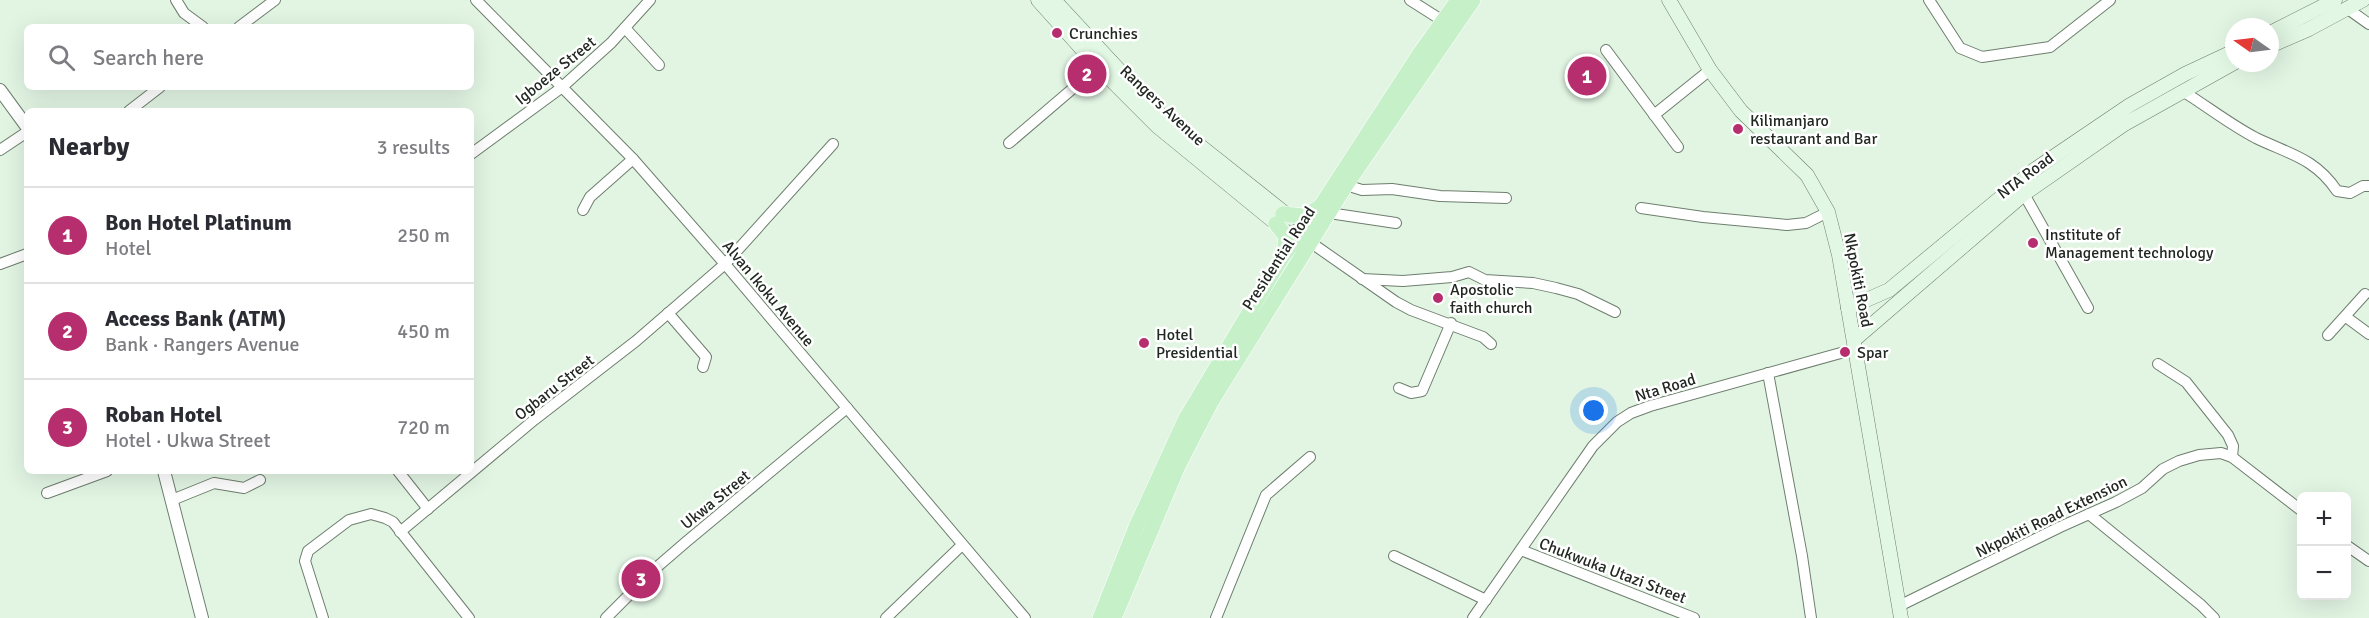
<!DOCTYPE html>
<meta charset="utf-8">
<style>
:root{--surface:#fff;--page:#f7f7f7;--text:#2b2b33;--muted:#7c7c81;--line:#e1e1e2;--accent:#b72e6e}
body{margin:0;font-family:Signika,sans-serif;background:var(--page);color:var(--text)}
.controls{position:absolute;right:18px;bottom:18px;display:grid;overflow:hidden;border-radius:9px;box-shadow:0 6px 24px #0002}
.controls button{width:54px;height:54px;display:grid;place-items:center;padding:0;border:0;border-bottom:2px solid var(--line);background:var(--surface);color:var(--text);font:30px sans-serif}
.compass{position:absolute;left:2225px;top:18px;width:54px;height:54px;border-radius:50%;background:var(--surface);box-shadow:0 6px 24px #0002;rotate:284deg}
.you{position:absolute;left:1594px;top:411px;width:21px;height:21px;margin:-15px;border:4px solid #fff;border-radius:50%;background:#1a73e8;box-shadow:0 0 0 9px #1a73e833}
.badge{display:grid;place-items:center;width:39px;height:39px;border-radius:50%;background:var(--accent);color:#fff;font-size:20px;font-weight:700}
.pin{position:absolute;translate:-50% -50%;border:3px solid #fff;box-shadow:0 2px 6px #0006}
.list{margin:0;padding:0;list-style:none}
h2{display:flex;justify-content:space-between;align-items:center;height:78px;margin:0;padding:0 24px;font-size:26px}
h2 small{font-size:20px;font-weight:400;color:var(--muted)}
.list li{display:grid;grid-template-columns:39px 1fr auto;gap:18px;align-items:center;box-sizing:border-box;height:96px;padding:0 24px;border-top:2px solid var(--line)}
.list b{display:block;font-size:22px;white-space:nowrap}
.list p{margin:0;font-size:20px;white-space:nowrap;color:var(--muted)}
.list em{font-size:20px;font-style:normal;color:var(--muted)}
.icon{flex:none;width:33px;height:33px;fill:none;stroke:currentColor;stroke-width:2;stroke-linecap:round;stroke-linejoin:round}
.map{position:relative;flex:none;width:2369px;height:618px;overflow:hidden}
.search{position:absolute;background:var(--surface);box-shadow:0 6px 24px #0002;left:24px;top:24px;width:450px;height:66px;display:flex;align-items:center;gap:15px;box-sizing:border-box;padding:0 21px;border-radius:9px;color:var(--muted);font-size:22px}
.panel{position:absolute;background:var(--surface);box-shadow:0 6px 24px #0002;left:24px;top:108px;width:450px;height:366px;border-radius:9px}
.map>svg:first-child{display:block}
</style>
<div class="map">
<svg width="2369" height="618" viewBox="0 0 2369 618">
<rect width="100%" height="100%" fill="#e2f5e3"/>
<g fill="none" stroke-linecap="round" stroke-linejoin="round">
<defs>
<g id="minor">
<polyline points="176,0 184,13 203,27"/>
<polyline points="476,0 633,159 725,264 1025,618"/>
<polyline points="1410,0 1443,21"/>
<polyline points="1929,0 1960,48 1982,57 2050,47 2110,0"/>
<polyline points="2348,9 2369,24"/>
<polyline points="239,27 275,0"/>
<polyline points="625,28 659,65"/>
<polyline points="1606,50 1678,147"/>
<path d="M 2184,92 C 2208,107 2231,125 2256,138 C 2289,154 2315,158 2337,191 L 2350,193 L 2363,186 L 2369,186"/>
<polyline points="129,111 160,87"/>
<polyline points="1654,115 1710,70"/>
<polyline points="1009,143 1098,67"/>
<polyline points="0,150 27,132"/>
<polyline points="471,154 561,88 611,43 650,0"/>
<polyline points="1346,185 1362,190 1392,189 1440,196 1506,198"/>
<polyline points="2024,194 2088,308"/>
<polyline points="1641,208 1703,217 1787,225 1806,223 1828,212"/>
<polyline points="583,210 590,197 633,159"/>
<polyline points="1329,213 1396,223"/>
<polyline points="1310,242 1396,302 1411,310 1483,337 1491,344"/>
<polyline points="0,264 27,254"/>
<polyline points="1362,279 1403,281 1452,277 1469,272 1485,280 1533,283 1556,288 1578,294 1615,312"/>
<polyline points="668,313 706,357 703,367"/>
<polyline points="2346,317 2369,334"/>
<polyline points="2328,335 2365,294"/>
<polyline points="2158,364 2186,382 2228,435 2233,446 2232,457"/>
<polyline points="1768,373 1802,556 1811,618"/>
<polyline points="1399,388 1411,393 1422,391 1451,323"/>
<polyline points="398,471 428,509"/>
<polyline points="47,493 107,471"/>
<polyline points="172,500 214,483 244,488 260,480"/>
<polyline points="2089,514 2201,605 2214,618"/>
<polyline points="400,532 534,420 636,341 725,264 833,144"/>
<polyline points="2346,545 2369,561"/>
<polyline points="1521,550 1694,618"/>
<polyline points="1394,556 1486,600"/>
<polyline points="1899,606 2060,527 2116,502 2142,488 2163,469 2179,461 2199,455 2221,453 2232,457 2302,511"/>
<polyline points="323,618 305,561 308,551 349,520 371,514 385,518 393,522 469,618"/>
<polyline points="606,618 657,567 686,542 847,408"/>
<polyline points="886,618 962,545"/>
<polyline points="1216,618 1266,495 1310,457"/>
<polyline points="1473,618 1593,446 1617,422 1631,413 1650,406 1855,349"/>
</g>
<g id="tertiary">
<polyline points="0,90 27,127"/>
<polyline points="164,471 202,618"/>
</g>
<g id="secondary">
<polyline points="1038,0 1098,67 1157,126 1284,230"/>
<polyline points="1054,0 1160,114 1291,218"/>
<polyline points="1669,0 1710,70 1741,111 1807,175 1828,212 1839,255 1901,618"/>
<polyline points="2270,33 2335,0"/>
<polyline points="2270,46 2309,29 2363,0"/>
<polyline points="1848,308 1889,290 2034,170 2130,105 2185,74 2234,51"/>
<polyline points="1854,340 2024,194 2123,125 2234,63"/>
</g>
<g id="primary">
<polyline points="1283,214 1304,216 1318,208"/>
<polyline points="1276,224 1286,237 1284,253"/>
<polyline points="1100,618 1136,527 1186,418 1283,256 1322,204 1420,53 1458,0"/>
<polyline points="1114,618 1178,466 1211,402 1346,185 1473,0"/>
</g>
</defs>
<use href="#minor" stroke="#6e7e6e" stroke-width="12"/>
<use href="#tertiary" stroke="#6e7e6e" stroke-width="14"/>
<use href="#secondary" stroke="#6e7e6e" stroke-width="15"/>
<use href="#primary" stroke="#fff" stroke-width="16"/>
<use href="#minor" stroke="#fff" stroke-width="10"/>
<use href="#tertiary" stroke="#fff" stroke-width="12"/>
<use href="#secondary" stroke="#e2f8e4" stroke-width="14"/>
<use href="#primary" stroke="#c5f0c8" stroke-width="15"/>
</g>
<g fill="#b72e6e" stroke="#fff" stroke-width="2">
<circle cx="1057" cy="33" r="6"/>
<circle cx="1738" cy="129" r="6"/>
<circle cx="2033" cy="243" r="6"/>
<circle cx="1438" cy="298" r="6"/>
<circle cx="1144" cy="343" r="6"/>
<circle cx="1845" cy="352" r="6"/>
</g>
<g text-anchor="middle" stroke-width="5" stroke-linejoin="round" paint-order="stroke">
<g font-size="16" fill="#212822" stroke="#fff" text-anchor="start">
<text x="1069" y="39">Crunchies</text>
<text x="1750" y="126">Kilimanjaro<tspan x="1750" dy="18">restaurant and Bar</tspan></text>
<text x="2045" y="240">Institute of<tspan x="2045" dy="18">Management technology</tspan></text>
<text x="1450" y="295">Apostolic<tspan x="1450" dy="18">faith church</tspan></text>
<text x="1156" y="340">Hotel<tspan x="1156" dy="18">Presidential</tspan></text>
<text x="1857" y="358">Spar</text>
</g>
<g font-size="16" fill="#212822" stroke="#fff">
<text transform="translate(555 70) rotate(-39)" y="6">Igboeze Street</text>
<text transform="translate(1163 105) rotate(43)" y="6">Rangers Avenue</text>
<text transform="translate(2025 175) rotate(-37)" y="6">NTA Road</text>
<text transform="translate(1278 258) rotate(-57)" y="6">Presidential Road</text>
<text transform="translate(1859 280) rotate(79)" y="6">Nkpokiti Road</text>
<text transform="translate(769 293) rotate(50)" y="6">Alvan Ikoku Avenue</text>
<text transform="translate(554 387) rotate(-38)" y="6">Ogbaru Street</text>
<text transform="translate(1665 387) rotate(-17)" y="6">Nta Road</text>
<text transform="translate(715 499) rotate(-39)" y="6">Ukwa Street</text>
<text transform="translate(2051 516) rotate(-26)" y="6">Nkpokiti Road Extension</text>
<text transform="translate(1613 570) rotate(21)" y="6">Chukwuka Utazi Street</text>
</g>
</g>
</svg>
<div class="controls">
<button>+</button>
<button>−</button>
</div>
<svg class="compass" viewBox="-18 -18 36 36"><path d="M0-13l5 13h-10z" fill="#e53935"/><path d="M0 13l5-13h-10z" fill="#7c7c81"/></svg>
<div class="you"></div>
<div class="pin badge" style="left:1587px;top:76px">1</div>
<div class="pin badge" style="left:1087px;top:74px">2</div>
<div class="pin badge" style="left:641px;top:579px">3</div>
<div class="search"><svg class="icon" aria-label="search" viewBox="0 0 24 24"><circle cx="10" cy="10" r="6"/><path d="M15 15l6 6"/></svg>Search here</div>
<section class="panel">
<h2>Nearby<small>3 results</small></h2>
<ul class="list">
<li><span class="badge">1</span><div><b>Bon Hotel Platinum</b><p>Hotel</p></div><em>250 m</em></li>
<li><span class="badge">2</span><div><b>Access Bank (ATM)</b><p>Bank · Rangers Avenue</p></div><em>450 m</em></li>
<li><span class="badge">3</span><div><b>Roban Hotel</b><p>Hotel · Ukwa Street</p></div><em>720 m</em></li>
</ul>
</section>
</div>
